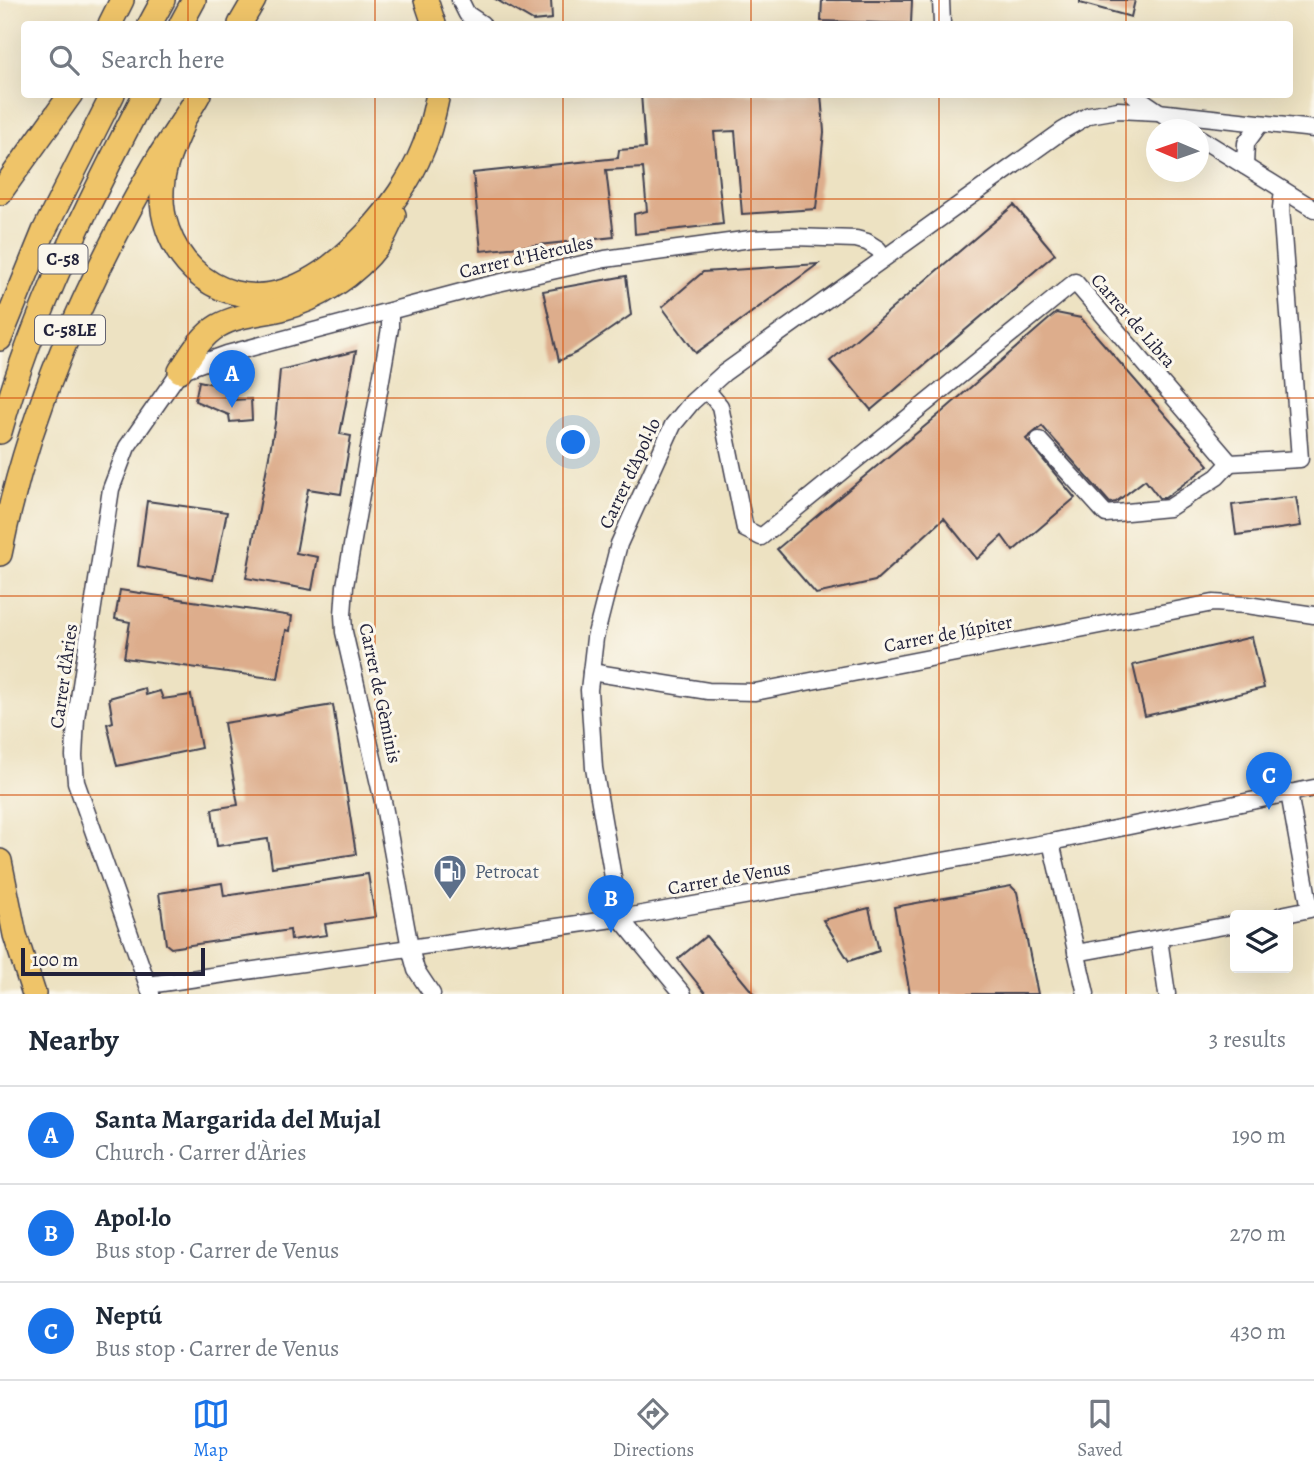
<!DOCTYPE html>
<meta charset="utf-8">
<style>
:root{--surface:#fff;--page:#f2f2f3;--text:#1f2937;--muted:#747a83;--line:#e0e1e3;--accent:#1a73e8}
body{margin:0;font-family:Alegreya,serif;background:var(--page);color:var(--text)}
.controls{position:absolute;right:21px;bottom:21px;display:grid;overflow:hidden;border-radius:7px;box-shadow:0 7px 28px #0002}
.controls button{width:63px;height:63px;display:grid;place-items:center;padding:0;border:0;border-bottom:2px solid var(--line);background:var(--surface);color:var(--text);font:35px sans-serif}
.compass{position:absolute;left:1146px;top:119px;width:63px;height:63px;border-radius:50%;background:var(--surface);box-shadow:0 7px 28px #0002;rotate:272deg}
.scale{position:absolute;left:21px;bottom:18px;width:184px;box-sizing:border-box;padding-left:7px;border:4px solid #22223b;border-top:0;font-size:19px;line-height:24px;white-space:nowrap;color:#22223b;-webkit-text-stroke:5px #fbf7ec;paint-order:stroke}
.you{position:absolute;left:574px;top:443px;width:24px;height:24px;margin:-18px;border:5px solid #fff;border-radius:50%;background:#1a73e8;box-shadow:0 0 0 10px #1a73e833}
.badge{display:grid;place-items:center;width:46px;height:46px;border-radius:50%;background:var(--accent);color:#fff;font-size:23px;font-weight:700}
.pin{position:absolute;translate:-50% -58px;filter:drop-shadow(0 2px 4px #0008)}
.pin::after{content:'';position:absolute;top:37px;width:24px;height:21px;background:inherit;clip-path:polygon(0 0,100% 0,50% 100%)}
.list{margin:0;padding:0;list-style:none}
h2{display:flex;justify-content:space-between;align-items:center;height:91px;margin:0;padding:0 28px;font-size:30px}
h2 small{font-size:23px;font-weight:400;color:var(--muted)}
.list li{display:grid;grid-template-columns:46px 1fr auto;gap:21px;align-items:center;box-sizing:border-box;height:98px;padding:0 28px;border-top:2px solid var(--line)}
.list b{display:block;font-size:26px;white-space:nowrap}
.list p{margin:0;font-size:23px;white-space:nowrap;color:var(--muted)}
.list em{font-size:23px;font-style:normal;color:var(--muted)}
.icon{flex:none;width:38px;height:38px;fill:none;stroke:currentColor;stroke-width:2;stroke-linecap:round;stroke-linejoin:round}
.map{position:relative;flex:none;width:1314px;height:994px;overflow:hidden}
.search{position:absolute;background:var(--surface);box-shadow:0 7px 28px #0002;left:21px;right:21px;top:21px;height:77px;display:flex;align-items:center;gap:18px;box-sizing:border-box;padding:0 24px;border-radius:7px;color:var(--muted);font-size:26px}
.sheet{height:385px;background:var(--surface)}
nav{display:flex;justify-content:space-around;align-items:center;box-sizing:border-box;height:98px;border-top:2px solid var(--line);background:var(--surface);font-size:19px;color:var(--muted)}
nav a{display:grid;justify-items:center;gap:4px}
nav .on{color:var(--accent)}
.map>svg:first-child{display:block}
</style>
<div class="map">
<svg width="1314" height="994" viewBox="0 0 1314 994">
<rect width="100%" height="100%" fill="#fbf7ec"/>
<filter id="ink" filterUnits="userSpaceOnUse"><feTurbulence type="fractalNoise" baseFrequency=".0143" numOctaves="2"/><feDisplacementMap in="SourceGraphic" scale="14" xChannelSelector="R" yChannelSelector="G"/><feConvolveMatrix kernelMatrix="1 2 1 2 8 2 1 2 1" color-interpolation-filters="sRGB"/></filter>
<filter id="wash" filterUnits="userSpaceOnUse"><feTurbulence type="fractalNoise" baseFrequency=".00686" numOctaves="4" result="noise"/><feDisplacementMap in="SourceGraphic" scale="28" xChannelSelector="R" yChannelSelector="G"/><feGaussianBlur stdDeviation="1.57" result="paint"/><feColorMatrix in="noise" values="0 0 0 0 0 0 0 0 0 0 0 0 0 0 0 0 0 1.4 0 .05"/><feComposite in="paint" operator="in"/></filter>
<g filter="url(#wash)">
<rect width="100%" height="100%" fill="#ede2c2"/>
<g id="blocks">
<g fill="#ddad8c">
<polygon points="497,0 551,0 552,19 533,21"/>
<polygon points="822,0 912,0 911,24 821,21"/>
<polygon points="1080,0 1135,0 1131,17 1080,3"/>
<polygon points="641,94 821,94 824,132 816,209 742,214 735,131 714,132 723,224 635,234 634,214 647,211 643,168 606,170 614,237 481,251 473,173 618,158 619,150 645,148"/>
<polygon points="1014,205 1055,254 871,410 830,361"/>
<polygon points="818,264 696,353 662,307 703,272"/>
<polygon points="626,276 631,315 576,353 559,361 543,291"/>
<polygon points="1056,313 1081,318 1209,465 1165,498 1159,498 1145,480 1116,502 1110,503 1042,426 1026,439 1075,498 1013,551 1002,536 977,559 944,518 875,581 816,594 777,549 942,412"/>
<polygon points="356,351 340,434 351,436 341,494 308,489 296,553 318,557 312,590 246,578 275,424 280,370"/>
<polygon points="199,381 235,389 234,400 251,399 252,420 230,422 229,415 195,401"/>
<polygon points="1296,497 1301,526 1236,535 1232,505"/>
<polygon points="147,501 227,512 213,580 138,566"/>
<polygon points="120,590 292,616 290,631 286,630 278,679 124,658 130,622 115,619"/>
<polygon points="1252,637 1264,688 1145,716 1133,665"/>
<polygon points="145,688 146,695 160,691 163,699 191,695 201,748 117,766 107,724 113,722 109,698"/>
<polygon points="333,705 356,854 272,867 268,839 217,846 212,809 238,805 224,723"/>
<polygon points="368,874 375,917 325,924 327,935 291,940 290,930 171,948 166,944 159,893 222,883 224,896"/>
<polygon points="1011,886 1017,892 1038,994 910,994 894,907"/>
<polygon points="869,908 879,951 849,961 823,920"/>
<polygon points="706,936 754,994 706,994 678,959"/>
</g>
</g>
</g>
<g filter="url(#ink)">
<use href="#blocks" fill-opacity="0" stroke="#403f4f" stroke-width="2"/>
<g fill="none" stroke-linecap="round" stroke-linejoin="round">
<defs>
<g id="minor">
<polyline points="460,0 467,14 482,24"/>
<polyline points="941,0 942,24"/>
<polyline points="1133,94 1186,130"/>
<polyline points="1198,137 1314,209"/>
<polyline points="1245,166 1246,143 1260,124"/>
<polyline points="390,312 390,328 345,586 343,615 344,632 384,806 410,948 416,970 432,994"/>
<polyline points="706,389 720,406 745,529 761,537 1075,282 1230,463 1300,459 1281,208 1283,190"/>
<polyline points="1039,440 1106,514 1169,508 1217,477 1230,463"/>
<polyline points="591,672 708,691 755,692 1213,603 1247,605 1314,615"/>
<polyline points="1051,842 1086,994"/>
<polyline points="1281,915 1310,909 1289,793"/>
<polyline points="1159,939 1167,994"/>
<polyline points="1076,953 1235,924"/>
<polyline points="148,985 620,918 1051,842 1314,788"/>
<polyline points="151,994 76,782 74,756 76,718 111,489 127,447 180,371 227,354 480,287 605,259 751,239 793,237 856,239 867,242 878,249 884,257"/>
<polyline points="683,994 620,918 594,768 589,690 595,638 619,544 673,425 692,402 724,373 1062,131 1089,115 1118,110 1158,112 1314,129"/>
</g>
<g id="highway">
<polyline points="426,0 434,24"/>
<polyline points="110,24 122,0"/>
<polyline points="150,24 163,0"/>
<polyline points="181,24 194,0"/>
<polyline points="240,24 254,0"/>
<path d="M 182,125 C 175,142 165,161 163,180 C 153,249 213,313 284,291 C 339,274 401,204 422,151 C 430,133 434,114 438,94"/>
<polyline points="0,193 71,94"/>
<polyline points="0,339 44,231 113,94"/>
<path d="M 180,371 C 191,355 201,336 218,326 C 237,315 260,314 281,309 C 318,300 356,275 379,244 C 385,236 389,225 394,215"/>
<path d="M 0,432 C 33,313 88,203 145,94"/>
<path d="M 0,554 C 28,412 86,282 159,157 C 172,136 187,116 199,94"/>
<polyline points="0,861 15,935 34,994"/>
</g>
</defs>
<use href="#minor" stroke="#403f4f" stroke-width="19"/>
<use href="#highway" stroke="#403f4f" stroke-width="26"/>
<use href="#minor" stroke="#fff" stroke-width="16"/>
<use href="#highway" stroke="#efc469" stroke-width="23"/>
</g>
</g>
<path fill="none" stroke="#d45411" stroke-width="2" stroke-opacity="0.55" d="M 188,0 L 188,24M 375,0 L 375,24M 563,0 L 563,24M 751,0 L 751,24M 939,0 L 939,24M 1126,0 L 1126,24M 188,94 L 188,994M 375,94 L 375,994M 563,94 L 563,994M 751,94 L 751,994M 939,94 L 939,994M 1126,94 L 1126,994M 0,199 L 1314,199M 0,398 L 1314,398M 0,596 L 1314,596M 0,795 L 1314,795"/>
<defs>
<symbol id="fuel-pin" viewBox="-11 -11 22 30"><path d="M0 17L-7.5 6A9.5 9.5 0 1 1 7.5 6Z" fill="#5c6f8a" stroke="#fbf7ec"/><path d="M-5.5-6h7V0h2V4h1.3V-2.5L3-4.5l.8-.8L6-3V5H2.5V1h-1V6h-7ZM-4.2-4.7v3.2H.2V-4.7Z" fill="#fff"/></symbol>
</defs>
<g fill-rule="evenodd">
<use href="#fuel-pin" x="431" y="852" width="38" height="52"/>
</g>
<g text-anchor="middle" stroke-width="6" stroke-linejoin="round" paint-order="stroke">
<g fill="#fbf7ec" stroke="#636270" stroke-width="2">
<rect x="38.5" y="244.5" width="49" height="29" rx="5"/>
<rect x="35" y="315.5" width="70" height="29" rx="5"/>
</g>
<g font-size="18" font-weight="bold" fill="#22223b">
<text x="63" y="265">C-58</text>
<text x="70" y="336">C-58LE</text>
</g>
<g font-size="19" fill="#22223b" stroke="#fbf7ec">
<text transform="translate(526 256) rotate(-13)" y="7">Carrer d'Hèrcules</text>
<text transform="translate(1134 320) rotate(49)" y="7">Carrer de Libra</text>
<text transform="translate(629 473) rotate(-65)" y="7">Carrer d'Apol·lo</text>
<text transform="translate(948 633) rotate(-11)" y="7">Carrer de Júpiter</text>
<text transform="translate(63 676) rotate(-82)" y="7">Carrer d'Àries</text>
<text transform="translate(381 693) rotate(78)" y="7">Carrer de Gèminis</text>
<text transform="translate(729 877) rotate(-10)" y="7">Carrer de Venus</text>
</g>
<g font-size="19" fill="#4e5e75" stroke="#fbf7ec" text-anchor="start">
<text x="475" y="878">Petrocat</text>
</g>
</g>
</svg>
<div class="controls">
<button><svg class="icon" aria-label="layers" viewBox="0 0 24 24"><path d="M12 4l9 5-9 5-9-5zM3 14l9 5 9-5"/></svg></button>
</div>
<svg class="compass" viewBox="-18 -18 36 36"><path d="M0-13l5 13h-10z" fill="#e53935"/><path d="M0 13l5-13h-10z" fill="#747a83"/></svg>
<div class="scale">100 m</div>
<div class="you"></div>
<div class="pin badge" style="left:232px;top:408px">A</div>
<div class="pin badge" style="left:611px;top:933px">B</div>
<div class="pin badge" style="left:1269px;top:810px">C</div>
<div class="search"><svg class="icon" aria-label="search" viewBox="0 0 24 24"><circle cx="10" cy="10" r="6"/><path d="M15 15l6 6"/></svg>Search here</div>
</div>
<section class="sheet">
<h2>Nearby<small>3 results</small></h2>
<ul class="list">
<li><span class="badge">A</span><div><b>Santa Margarida del Mujal</b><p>Church · Carrer d'Àries</p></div><em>190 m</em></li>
<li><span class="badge">B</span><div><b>Apol·lo</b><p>Bus stop · Carrer de Venus</p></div><em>270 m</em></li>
<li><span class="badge">C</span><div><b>Neptú</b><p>Bus stop · Carrer de Venus</p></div><em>430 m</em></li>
</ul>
</section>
<nav>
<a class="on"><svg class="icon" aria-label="map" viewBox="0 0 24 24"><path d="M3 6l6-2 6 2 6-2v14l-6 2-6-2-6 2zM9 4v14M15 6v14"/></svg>Map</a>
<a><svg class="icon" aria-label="directions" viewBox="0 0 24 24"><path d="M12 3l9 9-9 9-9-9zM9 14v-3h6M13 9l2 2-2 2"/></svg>Directions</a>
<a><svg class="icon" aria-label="saved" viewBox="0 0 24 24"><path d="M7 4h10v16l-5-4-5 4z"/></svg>Saved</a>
</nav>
